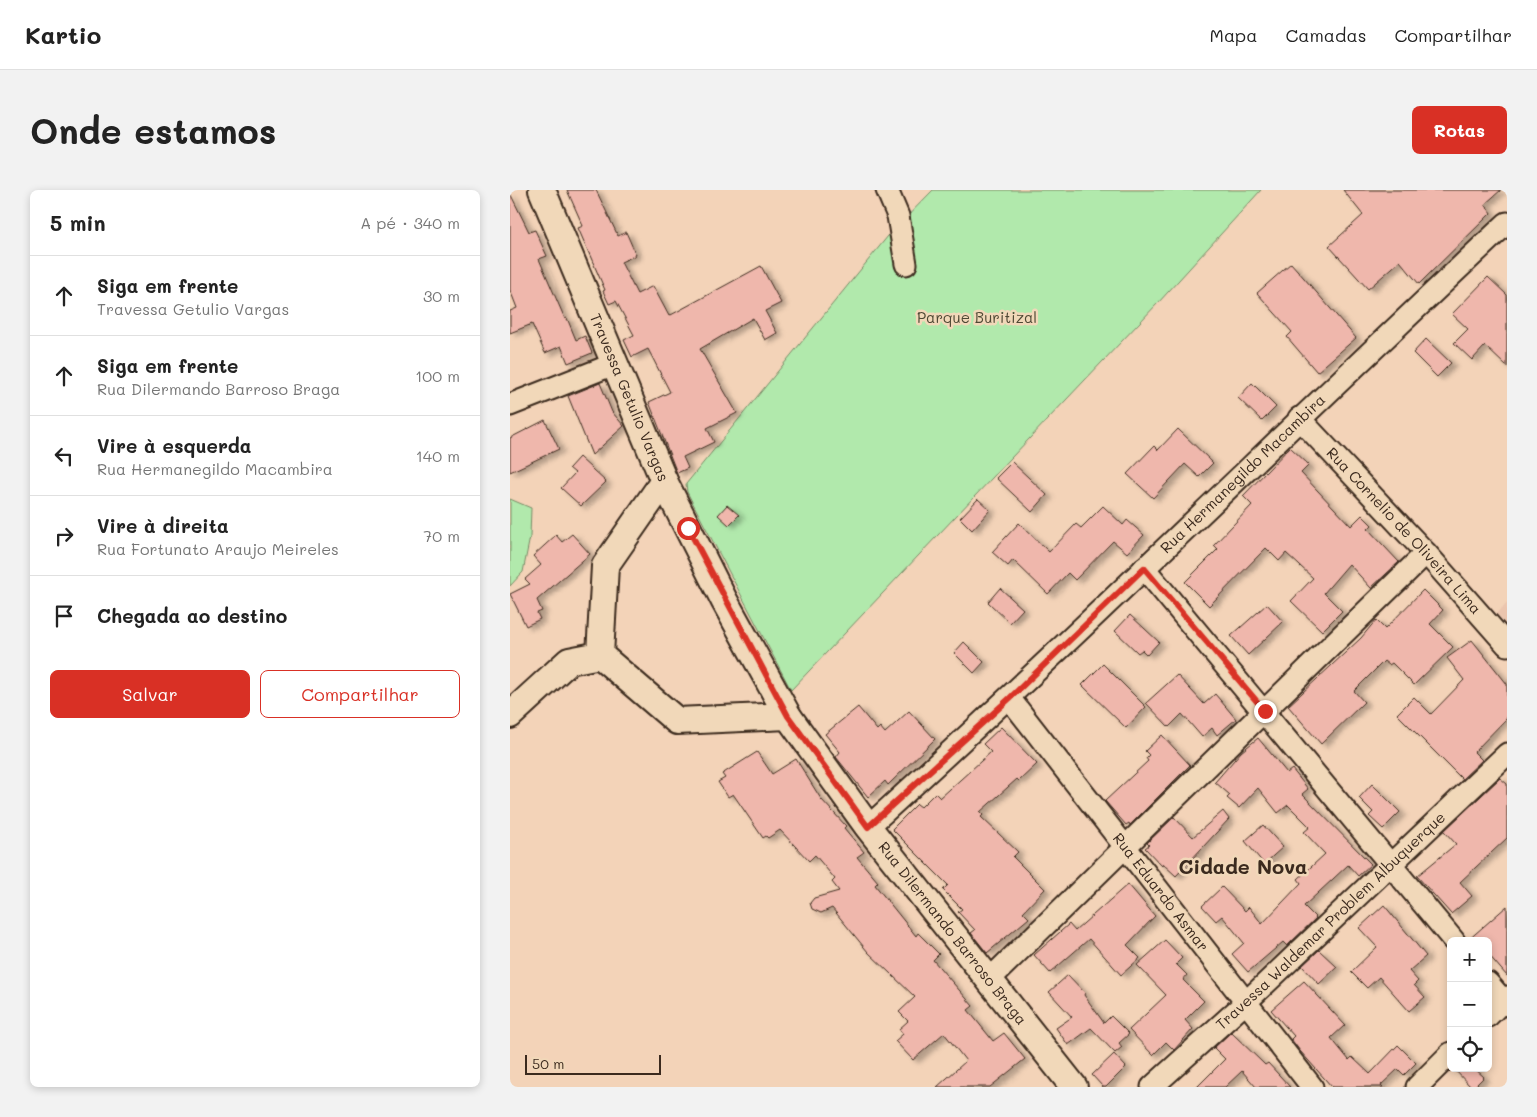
<!DOCTYPE html>
<html lang="pt">
<meta charset="utf-8">
<style>
:root{--surface:#fff;--page:#f2f2f2;--text:#222;--muted:#767676;--line:#e0e0e0;--accent:#d93025}
body{margin:0;font-family:Mali,sans-serif;background:var(--page);color:var(--text)}
.controls{position:absolute;right:15px;bottom:15px;display:grid;overflow:hidden;border-radius:8px;box-shadow:0 2px 8px #0003}
.controls button{width:45px;height:45px;display:grid;place-items:center;padding:0;border:0;border-bottom:1px solid var(--line);background:var(--surface);color:var(--text);font:25px sans-serif}
.scale{position:absolute;left:15px;bottom:12px;width:136px;box-sizing:border-box;padding-left:5px;border:2px solid #3b2a1e;border-top:0;font-size:14px;line-height:18px;white-space:nowrap;color:#3b2a1e;-webkit-text-stroke:4px #f1d8b9;paint-order:stroke}
.stop{position:absolute;width:15px;height:15px;margin:-11px;border:4px solid #d93025;border-radius:50%;background:#fff}
.stop.end{background:#d93025;border-color:#fff;box-shadow:0 1px 5px #0008}
.list{margin:0;padding:0;list-style:none}
h2{display:flex;justify-content:space-between;align-items:center;height:65px;margin:0;padding:0 20px;font-size:21px}
h2 small{font-size:16px;font-weight:400;color:var(--muted)}
.list li{display:grid;grid-template-columns:32px 1fr auto;gap:15px;align-items:center;box-sizing:border-box;height:80px;padding:0 20px;border-top:1px solid var(--line)}
.list b{display:block;font-size:19px;white-space:nowrap}
.list p{margin:0;font-size:16px;white-space:nowrap;color:var(--muted)}
.list em{font-size:16px;font-style:normal;color:var(--muted)}
.actions{display:flex;gap:10px;padding:15px 20px}
.actions a{flex:1;padding:11px 0;border:1px solid var(--accent);border-radius:8px;text-align:center;font-size:18px;color:var(--accent)}
.actions .main{background:var(--accent);color:#fff}
.icon{flex:none;width:28px;height:28px;fill:none;stroke:currentColor;stroke-width:2;stroke-linecap:round;stroke-linejoin:round}
.map{position:relative;flex:none;width:997px;height:897px;overflow:hidden;border-radius:8px}
header{display:flex;align-items:center;gap:30px;box-sizing:border-box;height:70px;padding:0 25px;background:var(--surface);border-bottom:1px solid var(--line)}
header strong{font-size:24px}
nav{display:flex;gap:28px;margin-inline-start:auto;font-size:18px}
.intro{display:flex;align-items:center;justify-content:space-between;box-sizing:border-box;height:120px;padding:0 30px}
h1{margin:0;font-size:35px}
.button{padding:12px 22px;border-radius:8px;background:var(--accent);color:#fff;font-size:18px;font-weight:700}
main{display:flex;gap:30px;padding:0 30px}
aside{flex:1;background:var(--surface);border-radius:8px;box-shadow:0 2px 8px #0003}
.map>svg:first-child{display:block}
</style>
<header>
<strong>Kartio</strong>
<nav><a>Mapa</a><a>Camadas</a><a>Compartilhar</a></nav>
</header>
<div class="intro"><h1>Onde estamos</h1><a class="button">Rotas</a></div>
<main>
<aside>
<h2>5 min<small>A pé · 340 m</small></h2>
<ul class="list">
<li><svg class="icon" aria-label="ahead" viewBox="0 0 24 24"><path d="M12 20V5M6 11l6-6 6 6"/></svg><div><b>Siga em frente</b><p>Travessa Getulio Vargas</p></div><em>30 m</em></li>
<li><svg class="icon" aria-label="ahead" viewBox="0 0 24 24"><path d="M12 20V5M6 11l6-6 6 6"/></svg><div><b>Siga em frente</b><p>Rua Dilermando Barroso Braga</p></div><em>100 m</em></li>
<li><svg class="icon" aria-label="left" viewBox="0 0 24 24"><path d="M17 20v-9H6M10 6l-5 5 5 5"/></svg><div><b>Vire à esquerda</b><p>Rua Hermanegildo Macambira</p></div><em>140 m</em></li>
<li><svg class="icon" aria-label="right" viewBox="0 0 24 24"><path d="M7 20v-9h11M14 6l5 5-5 5"/></svg><div><b>Vire à direita</b><p>Rua Fortunato Araujo Meireles</p></div><em>70 m</em></li>
<li><svg class="icon" aria-label="arrive" viewBox="0 0 24 24"><path d="M6 21V4h12l-3 4 3 4H6"/></svg><div><b>Chegada ao destino</b></div></li>
</ul>
<div class="actions"><a class="main">Salvar</a><a>Compartilhar</a></div>
</aside>
<div class="map">
<svg width="997" height="897" viewBox="0 0 997 897">
<defs>
<filter id="shadow"><feDropShadow dx="5.5" dy="3" stdDeviation="2.5" flood-color="#0004"/></filter>
</defs>
<rect width="100%" height="100%" fill="#f3d3b8"/>
<filter id="ink" filterUnits="userSpaceOnUse"><feTurbulence type="fractalNoise" baseFrequency=".02" numOctaves="2"/><feDisplacementMap in="SourceGraphic" scale="10" xChannelSelector="R" yChannelSelector="G"/><feConvolveMatrix kernelMatrix="1 2 1 2 8 2 1 2 1" color-interpolation-filters="sRGB"/></filter>
<g filter="url(#ink)">
<polygon fill="#ebc5ae" points="997,412 997,435 987,424"/>
<g fill="#b1e9ac" stroke="#768a65">
<polygon points="423,0 751,0 648,113 281,500 177,302 176,294 378,46"/>
<polygon points="0,309 21,318 20,347 13,382 0,396"/>
</g>
<g fill="#efb7ac" stroke="#3b2a1e" filter="url(#shadow)">
<polygon points="57,0 86,0 108,46 116,42 126,65 111,72 127,104 143,96 159,126 251,76 271,113 255,121 267,143 255,150 243,128 190,159 227,223 197,238 204,252 173,267 178,278 167,283 139,212 160,202 138,159 122,167 114,150 124,145 106,111 99,114 93,101 95,100 68,38 73,36"/>
<polygon points="833,0 991,0 975,14 981,23 909,94 890,71 858,99 819,56 853,25"/>
<polygon points="0,3 19,42 25,40 37,66 29,69 55,129 57,128 66,150 75,146 82,163 58,173 51,156 35,163 22,134 0,143 0,121 7,118 0,100"/>
<polygon points="781,73 846,148 807,182 777,147 782,142 747,103"/>
<polygon points="978,87 997,105 997,177 975,156 962,170 944,153 958,139 942,124"/>
<polygon points="916,149 941,173 927,187 903,163"/>
<polygon points="90,193 102,222 114,236 82,265 58,206"/>
<polygon points="742,193 766,217 752,231 728,208"/>
<polygon points="35,230 49,259 0,282 0,248"/>
<polygon points="668,239 703,273 689,287 675,274 643,308 617,284 644,256 648,260"/>
<polygon points="780,257 799,275 791,283 841,336 852,325 862,335 858,339 889,372 861,398 839,374 814,403 832,421 812,441 781,411 803,388 776,363 769,371 756,358 699,416 675,392 708,359 704,355 742,315 733,306"/>
<polygon points="69,267 96,292 71,316 51,298 65,283 59,278"/>
<polygon points="502,272 537,305 522,322 486,288"/>
<polygon points="468,309 480,320 462,340 450,328"/>
<polygon points="217,315 229,325 219,335 208,325"/>
<polygon points="593,316 613,335 617,330 634,345 617,363 603,351 565,390 558,383 538,404 503,370 498,376 482,362 509,333 539,362 566,334 571,338"/>
<polygon points="62,344 80,364 27,410 32,421 27,423 30,429 16,436 0,404 20,394 15,389 31,375 23,366 46,345 52,352"/>
<polygon points="490,398 513,419 500,433 478,412"/>
<polygon points="913,400 933,420 920,434 943,457 904,495 882,473 879,475 874,471 844,501 854,512 811,554 778,516 851,448 866,430 875,439"/>
<polygon points="757,414 773,432 738,465 721,446"/>
<polygon points="620,425 649,452 637,465 632,460 628,463 605,441"/>
<polygon points="962,450 997,494 997,528 964,562 972,570 952,589 887,524 904,507 921,524 954,490 937,468"/>
<polygon points="454,452 474,472 464,483 444,463"/>
<polygon points="593,474 636,517 616,538 572,495"/>
<polygon points="667,485 694,514 705,504 726,529 707,545 702,538 692,547 672,524 659,537 636,513"/>
<polygon points="348,517 367,540 370,537 375,543 399,521 425,549 378,595 375,591 358,607 326,567 330,562 315,544"/>
<polygon points="491,537 527,574 509,591 507,589 470,622 473,625 471,627 508,662 503,667 535,699 513,722 519,728 477,763 461,743 465,740 448,722 452,719 433,700 438,695 382,639 407,614 411,617 425,603 430,608 481,562 473,554"/>
<polygon points="652,545 680,575 620,635 619,633 616,635 595,611 638,571 636,568 639,565 635,561"/>
<polygon points="748,548 777,583 782,579 798,599 792,604 861,674 848,686 838,675 794,716 806,728 777,756 773,752 738,782 722,764 734,753 712,726 706,731 692,716 712,697 735,721 739,717 752,734 791,693 788,689 815,664 794,642 800,637 778,615 768,623 748,598 729,618 717,608 720,605 705,592 731,562"/>
<polygon points="247,562 262,584 286,569 311,609 336,636 334,638 354,662 347,667 368,692 365,695 406,746 408,743 429,764 423,770 463,816 458,820 483,851 494,843 515,869 480,897 427,897 456,871 434,843 403,870 385,851 393,844 389,839 398,831 389,822 405,807 358,762 322,718 311,723 302,719 300,713 304,708 329,701 322,692 325,689 305,665 299,671 270,640 258,648 256,646 253,648 223,604 218,607 208,592 215,588 212,584"/>
<polygon points="990,588 997,594 997,648 950,692 962,706 941,724 907,686 946,654 934,641"/>
<polygon points="862,594 890,622 873,639 859,626 863,622 849,608"/>
<polygon points="713,621 719,629 666,686 653,674 652,676 635,658 639,655 637,653 664,627 683,647"/>
<polygon points="753,635 773,657 754,674 735,651"/>
<polygon points="618,694 645,726 617,755 630,768 611,785 579,749 540,783 524,765 559,734 565,741"/>
<polygon points="874,715 916,766 899,781 908,791 904,795 915,807 899,821 869,787 857,798 841,782 867,757 849,738"/>
<polygon points="997,716 997,786 978,764 978,751 957,751"/>
<polygon points="655,750 672,768 666,774 677,785 673,790 694,811 675,830 683,839 664,860 656,852 643,865 619,840 656,805 627,775"/>
<polygon points="809,760 827,777 809,794 792,776"/>
<polygon points="558,785 575,803 574,805 594,833 601,826 619,844 609,853 612,857 605,863 581,838 558,855 546,838 562,827 539,802"/>
<polygon points="794,791 835,835 821,848 839,870 842,867 860,884 888,855 906,873 894,885 888,879 871,895 873,897 822,897 790,861 781,849 784,846 761,820"/>
<polygon points="721,842 755,875 758,873 780,897 746,897 732,881 715,897 687,897 715,869 704,858"/>
<polygon points="604,864 616,877 596,897 593,897 582,885"/>
<polygon points="943,878 964,878 974,887 964,897 961,897"/>
</g>
<g fill="none" stroke-linecap="round" stroke-linejoin="round">
<defs>
<g id="minor">
<polyline points="377,0 388,26 396,74"/>
<polyline points="0,215 104,174"/>
<path id="s1" d="M 789,228 L 916,363 L 997,455"/>
<polyline points="634,378 944,751"/>
<path id="s2" d="M 500,509 L 802,897"/>
<path id="s3" d="M 358,637 C 575,440 783,233 997,33"/>
<polyline points="479,790 916,363"/>
<polyline points="978,793 997,815"/>
<polyline points="978,826 997,807"/>
<path id="s4" d="M 642,897 L 735,813 L 997,564"/>
<polyline points="907,897 941,863"/>
</g>
<g id="tertiary">
<path id="s5" d="M 32,0 L 154,291 L 214,410 L 278,526 L 358,637 L 564,897"/>
<polyline points="154,291 95,376 90,465 167,531 278,526"/>
<polyline points="0,525 59,471 90,465"/>
</g>
</defs>
<use href="#minor" stroke="#3b2a1e" stroke-width="25"/>
<use href="#tertiary" stroke="#3b2a1e" stroke-width="30"/>
<use href="#minor" stroke="#f1d8b9" stroke-width="21"/>
<use href="#tertiary" stroke="#f1d8b9" stroke-width="26"/>
</g>
</g>
<g fill="none" stroke-linecap="round" stroke-linejoin="round" filter="url(#ink)">
<polyline stroke="#d93025" stroke-width="6" points="178,338 278,526 358,637 500,508 634,378 755,521"/>
</g>
<g text-anchor="middle" stroke-width="5" stroke-linejoin="round" paint-order="stroke">
<g font-size="15" fill="#4d4733" stroke="#f1d8b9">
<text x="467" y="133">Parque Buritizal</text>
</g>
<g font-size="15" fill="#3b2a1e" stroke="#f1d8b9">
<text dy="5" stroke="none"><textPath href="#s5" startOffset="225">Travessa Getulio Vargas</textPath></text>
<text dy="5" stroke="none"><textPath href="#s3" startOffset="515">Rua Hermanegildo Macambira</textPath></text>
<text dy="5" stroke="none"><textPath href="#s1" startOffset="154">Rua Cornelio de Oliveira Lima</textPath></text>
<text dy="5" stroke="none"><textPath href="#s2" startOffset="245">Rua Eduardo Asmar</textPath></text>
<text dy="5" stroke="none"><textPath href="#s4" startOffset="244">Travessa Waldemar Problem Albuquerque</textPath></text>
<text dy="5" stroke="none"><textPath href="#s5" startOffset="854">Rua Dilermando Barroso Braga</textPath></text>
</g>
<g font-size="20" font-weight="bold" fill="#3b2a1e" stroke="#f1d8b9">
<text x="733" y="684">Cidade Nova</text>
</g>
</g>
</svg>
<div class="controls">
<button>+</button>
<button>−</button>
<button><svg class="icon" aria-label="locate" viewBox="0 0 24 24"><circle cx="12" cy="12" r="6"/><path d="M12 2v4M12 18v4M2 12h4M18 12h4"/></svg></button>
</div>
<div class="scale">50 m</div>
<div class="stop" style="left:178px;top:338px"></div>
<div class="stop end" style="left:755px;top:521px"></div>
</div>
</main>
